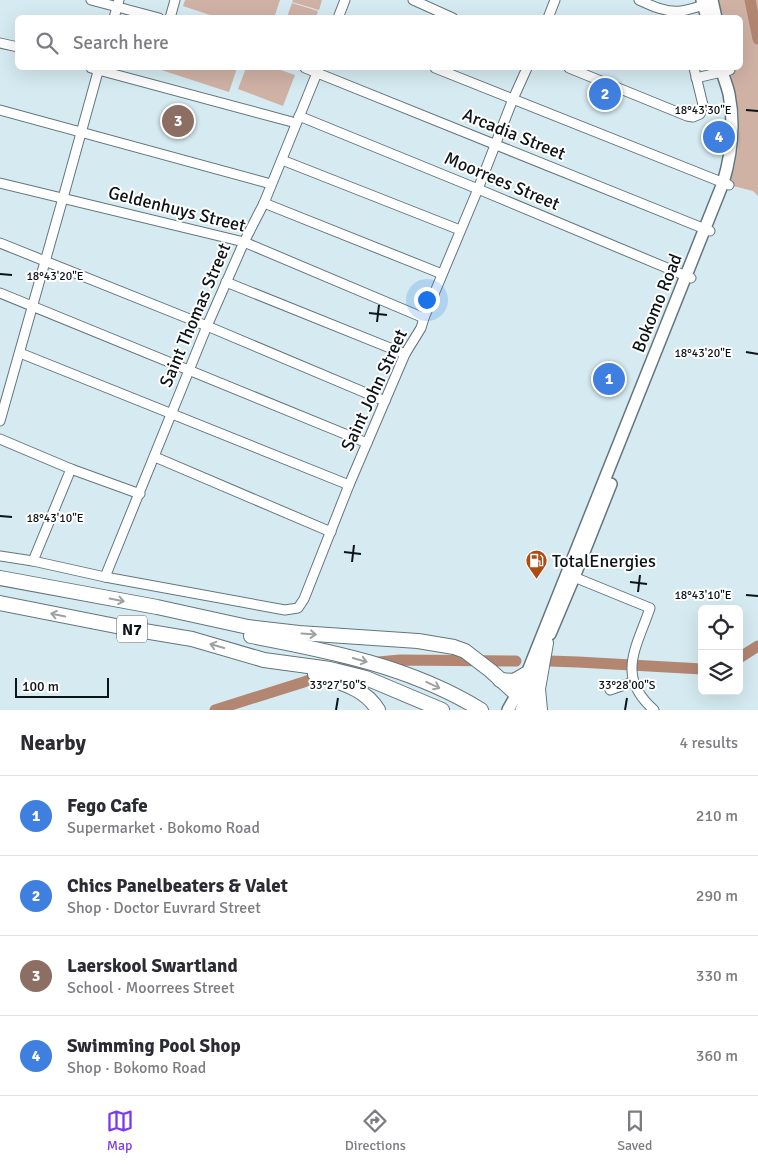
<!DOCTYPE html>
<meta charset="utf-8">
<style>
:root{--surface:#fff;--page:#f2f2f3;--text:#2b2b33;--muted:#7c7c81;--line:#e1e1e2;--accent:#7c3aed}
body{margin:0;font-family:Signika,sans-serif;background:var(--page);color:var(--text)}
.controls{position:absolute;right:15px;bottom:15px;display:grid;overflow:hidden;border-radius:8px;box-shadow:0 5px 20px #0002}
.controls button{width:45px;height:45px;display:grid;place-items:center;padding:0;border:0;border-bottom:1px solid var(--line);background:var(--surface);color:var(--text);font:25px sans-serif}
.scale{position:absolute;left:15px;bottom:12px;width:94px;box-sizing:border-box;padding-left:5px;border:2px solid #0d1417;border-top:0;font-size:14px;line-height:18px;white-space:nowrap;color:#0d1417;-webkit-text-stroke:4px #fff;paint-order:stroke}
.you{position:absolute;left:426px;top:299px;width:18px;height:18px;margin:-12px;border:4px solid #fff;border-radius:50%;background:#1a73e8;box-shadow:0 0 0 8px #1a73e833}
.badge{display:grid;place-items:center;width:32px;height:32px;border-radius:50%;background:var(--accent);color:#fff;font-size:16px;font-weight:700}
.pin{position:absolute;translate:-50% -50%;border:2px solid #fff;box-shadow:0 1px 5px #0006}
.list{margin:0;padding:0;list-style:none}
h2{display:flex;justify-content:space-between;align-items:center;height:65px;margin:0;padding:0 20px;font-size:21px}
h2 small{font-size:16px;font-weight:400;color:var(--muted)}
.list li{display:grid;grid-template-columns:32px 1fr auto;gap:15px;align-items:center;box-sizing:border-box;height:80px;padding:0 20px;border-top:1px solid var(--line)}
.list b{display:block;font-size:19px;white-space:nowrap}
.list p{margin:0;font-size:16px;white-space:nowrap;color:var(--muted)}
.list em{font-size:16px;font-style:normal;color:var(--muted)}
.icon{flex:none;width:28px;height:28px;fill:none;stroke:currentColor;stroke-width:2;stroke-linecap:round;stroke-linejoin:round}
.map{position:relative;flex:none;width:758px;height:710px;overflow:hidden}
.search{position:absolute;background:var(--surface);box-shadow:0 5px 20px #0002;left:15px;right:15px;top:15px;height:55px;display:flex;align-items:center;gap:12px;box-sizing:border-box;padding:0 18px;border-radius:8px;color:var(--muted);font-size:19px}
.sheet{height:385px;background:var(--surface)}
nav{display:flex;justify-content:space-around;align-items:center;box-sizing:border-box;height:70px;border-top:1px solid var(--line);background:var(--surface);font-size:14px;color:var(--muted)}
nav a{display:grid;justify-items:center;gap:2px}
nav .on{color:var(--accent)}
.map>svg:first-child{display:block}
</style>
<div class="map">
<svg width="758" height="710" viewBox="0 0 758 710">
<rect width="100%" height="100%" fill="#d5eaf1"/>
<g fill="#d0b2a5">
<polygon points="185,0 280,0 274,18 216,17 183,6"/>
<polygon points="293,0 322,0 319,10 292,2"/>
<path d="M 712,0 L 758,0 L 758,196 L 753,191 L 729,185 C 736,165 740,143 739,122 C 739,104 733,85 729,68 L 740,68 L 740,18 L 716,17 Z"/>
<polygon points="292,3 318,11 316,17 287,17"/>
<polygon points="155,68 237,68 229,92"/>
<polygon points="246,68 275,68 295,75 283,106 238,89"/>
</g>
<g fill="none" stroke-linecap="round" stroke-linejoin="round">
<g stroke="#b38672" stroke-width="11">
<polyline points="750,0 758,39"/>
<polyline points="739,658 758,646"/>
<polyline points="549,661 578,662 702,669"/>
<polyline points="215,710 304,682 346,665 400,660 516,661"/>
</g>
<defs>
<g id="minor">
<polyline points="91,0 159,18"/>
<polyline points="413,0 453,18"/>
<path d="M 639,0 C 652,6 667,13 681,11 C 690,10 699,6 708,4"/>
<polyline points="114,18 119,0"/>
<polyline points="170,18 175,0"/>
<polyline points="338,18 345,0"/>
<polyline points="548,18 555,0"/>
<polyline points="0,43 18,47"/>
<polyline points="91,68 296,123"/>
<polyline points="305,68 710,231"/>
<polyline points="435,68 729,185"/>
<polyline points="569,68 687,116 693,117 700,114 703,105 694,68"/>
<polyline points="696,78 730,70"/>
<polyline points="0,110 271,184"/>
<polyline points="299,116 478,189 691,278"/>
<polyline points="282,160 460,230"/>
<polyline points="0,183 244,242 424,318"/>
<polyline points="264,203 442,274"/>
<polyline points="0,243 207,326 385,401"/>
<polyline points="226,282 405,354"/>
<polyline points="0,293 367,443"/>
<polyline points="20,353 349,485"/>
<polyline points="0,421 63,198 99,68"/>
<polyline points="0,439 71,469 140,494"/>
<polyline points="155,457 331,532"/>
<polyline points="0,556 33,561 105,577 285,610 298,608 304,599 349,485 405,354 421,328 424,318 478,189 513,99 527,68"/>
<polyline points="33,561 71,469"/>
<path d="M 569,575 L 650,608 C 637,647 615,676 654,710"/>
<polyline points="105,577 207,326 244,242 264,203 319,68"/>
<polyline points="610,690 633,682"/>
</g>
<g id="major">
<polyline points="702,0 707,18"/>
<polyline points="712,0 716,18"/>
<polyline points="550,634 574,577 611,484"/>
<path d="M 508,710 L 524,681 L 723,183 C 732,153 735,124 729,94 C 727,85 723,76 721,68"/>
<polyline points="521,710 525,702 537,667"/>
</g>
<g id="highway">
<polyline points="0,578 157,607 248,627 299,633 418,641 454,647 465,651 491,671 534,710"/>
<polyline points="0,603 126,628 192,639 264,660 330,669 366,678 442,710"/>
<path d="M 251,636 C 330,651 412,667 481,710"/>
<path d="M 315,674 C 340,683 364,687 378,710"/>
<polyline points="500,680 514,681 526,674"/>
<polyline points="540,710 538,689 546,643"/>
</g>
</defs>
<use href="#minor" stroke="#63767d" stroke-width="11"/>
<use href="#major" stroke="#63767d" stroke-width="14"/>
<use href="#highway" stroke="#63767d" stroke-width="16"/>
<use href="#minor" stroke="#fff" stroke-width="9"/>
<use href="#major" stroke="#fff" stroke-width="11"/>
<use href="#highway" stroke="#fff" stroke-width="14"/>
</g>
<defs><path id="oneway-shaft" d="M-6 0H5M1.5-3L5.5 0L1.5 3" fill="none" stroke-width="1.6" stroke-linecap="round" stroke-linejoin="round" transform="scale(1.25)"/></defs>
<g stroke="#9ea1a2">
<use href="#oneway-shaft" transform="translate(117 600) rotate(11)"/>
<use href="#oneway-shaft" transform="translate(58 615) rotate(-169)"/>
<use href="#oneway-shaft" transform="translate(309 634) rotate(4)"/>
<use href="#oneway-shaft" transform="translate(217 646) rotate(-164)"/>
<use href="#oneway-shaft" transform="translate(360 660) rotate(16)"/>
<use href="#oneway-shaft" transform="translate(433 685) rotate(25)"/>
</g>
<path fill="none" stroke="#0d1417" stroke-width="2" d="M 746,110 L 758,111M 0,274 L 12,275M 369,313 L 387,315M 377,322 L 379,305M 746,352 L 758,354M 0,516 L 12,517M 344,552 L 361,554M 352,562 L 354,545M 630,582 L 647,584M 638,592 L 640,575M 746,595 L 758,596M 336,710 L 338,698M 625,710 L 627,698"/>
<defs>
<symbol id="fuel-pin" viewBox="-11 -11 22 30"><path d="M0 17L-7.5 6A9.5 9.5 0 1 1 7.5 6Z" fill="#af4c16" stroke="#fff"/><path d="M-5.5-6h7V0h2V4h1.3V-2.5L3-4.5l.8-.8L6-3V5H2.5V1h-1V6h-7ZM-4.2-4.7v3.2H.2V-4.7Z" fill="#fff"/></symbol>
</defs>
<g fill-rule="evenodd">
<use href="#fuel-pin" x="524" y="548" width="25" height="34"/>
</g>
<g text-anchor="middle" stroke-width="4" stroke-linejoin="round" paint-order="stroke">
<rect fill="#fff" stroke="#565a5d" stroke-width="1" x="117" y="615.5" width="30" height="27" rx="4"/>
<g font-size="16" font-weight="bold" fill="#0d1417">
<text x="132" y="635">N7</text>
</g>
<g font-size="18" fill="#0d1417" stroke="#fff">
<text transform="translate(514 134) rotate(22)" y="6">Arcadia Street</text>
<text transform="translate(502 181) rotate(23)" y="6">Moorrees Street</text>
<text transform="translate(177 209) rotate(14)" y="6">Geldenhuys Street</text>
<text transform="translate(657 303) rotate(-68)" y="6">Bokomo Road</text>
<text transform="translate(195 315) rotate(-67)" y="6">Saint Thomas Street</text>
<text transform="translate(374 390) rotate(-65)" y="6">Saint John Street</text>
</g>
<g font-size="18" fill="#0d1417" stroke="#fff" text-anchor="start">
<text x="552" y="567">TotalEnergies</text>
</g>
</g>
<g font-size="12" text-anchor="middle" fill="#0d1417" stroke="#fff" stroke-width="4" stroke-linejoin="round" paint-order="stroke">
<text x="703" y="114">18°43'30"E</text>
<text x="55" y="280">18°43'20"E</text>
<text x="703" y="357">18°43'20"E</text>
<text x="55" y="522">18°43'10"E</text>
<text x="703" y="599">18°43'10"E</text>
<text x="338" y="689">33°27'50"S</text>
<text x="627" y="689">33°28'00"S</text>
</g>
</svg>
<div class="controls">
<button><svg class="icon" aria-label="locate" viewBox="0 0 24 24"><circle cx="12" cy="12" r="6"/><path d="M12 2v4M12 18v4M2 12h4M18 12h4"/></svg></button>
<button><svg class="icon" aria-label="layers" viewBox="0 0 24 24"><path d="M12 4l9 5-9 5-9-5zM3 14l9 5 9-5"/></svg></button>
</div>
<div class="scale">100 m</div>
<div class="you"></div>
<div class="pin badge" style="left:609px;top:379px;background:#3f7fe0">1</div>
<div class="pin badge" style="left:605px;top:94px;background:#3f7fe0">2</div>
<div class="pin badge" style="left:178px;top:121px;background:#8d6e63">3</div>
<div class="pin badge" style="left:719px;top:137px;background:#3f7fe0">4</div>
<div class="search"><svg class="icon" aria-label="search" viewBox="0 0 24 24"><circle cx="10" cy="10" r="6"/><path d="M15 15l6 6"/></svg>Search here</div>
</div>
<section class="sheet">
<h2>Nearby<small>4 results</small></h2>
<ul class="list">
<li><span class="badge" style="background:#3f7fe0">1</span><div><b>Fego Cafe</b><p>Supermarket · Bokomo Road</p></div><em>210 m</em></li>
<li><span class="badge" style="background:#3f7fe0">2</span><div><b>Chics Panelbeaters &amp; Valet</b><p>Shop · Doctor Euvrard Street</p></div><em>290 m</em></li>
<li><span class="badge" style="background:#8d6e63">3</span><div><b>Laerskool Swartland</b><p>School · Moorrees Street</p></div><em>330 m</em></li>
<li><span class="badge" style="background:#3f7fe0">4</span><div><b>Swimming Pool Shop</b><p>Shop · Bokomo Road</p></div><em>360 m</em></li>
</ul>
</section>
<nav>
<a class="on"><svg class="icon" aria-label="map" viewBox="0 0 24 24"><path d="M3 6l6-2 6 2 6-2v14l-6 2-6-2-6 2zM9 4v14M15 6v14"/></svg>Map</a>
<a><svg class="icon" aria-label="directions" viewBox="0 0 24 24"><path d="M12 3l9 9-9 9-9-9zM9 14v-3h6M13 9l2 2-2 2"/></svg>Directions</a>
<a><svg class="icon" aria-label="saved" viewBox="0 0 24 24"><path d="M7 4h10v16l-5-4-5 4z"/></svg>Saved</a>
</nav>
